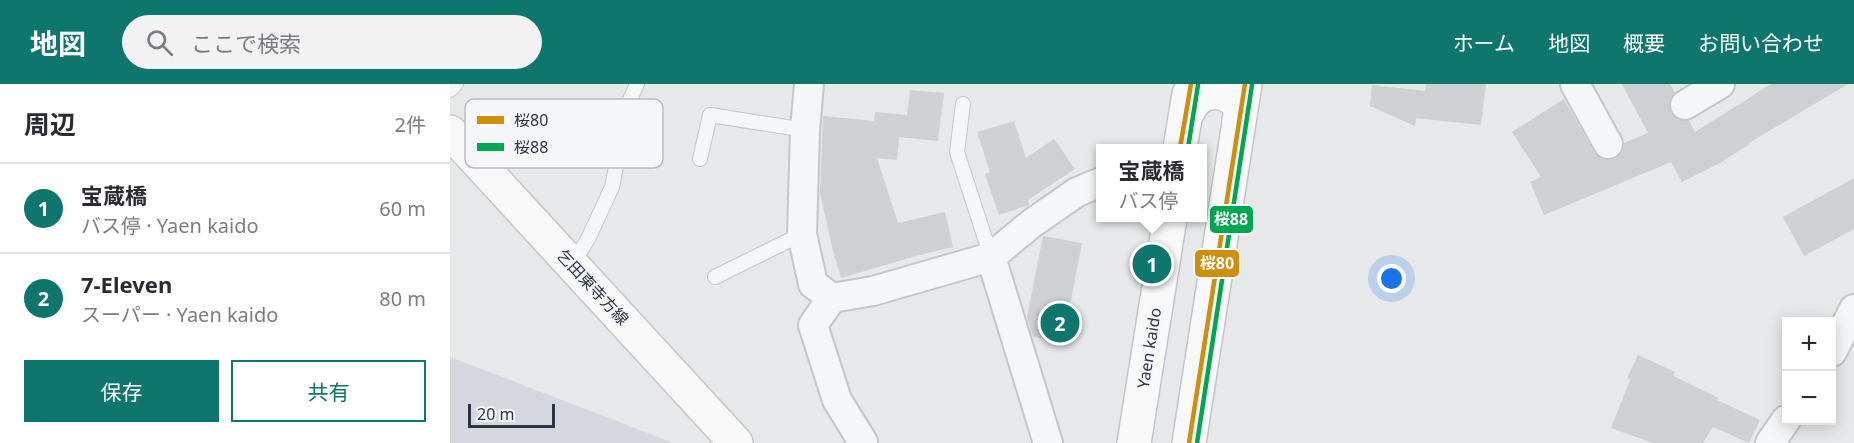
<!DOCTYPE html>
<html lang="ja">
<meta charset="utf-8">
<style>
:root{--surface:#fff;--page:#f2f2f3;--text:#2b2b33;--muted:#7c7c81;--line:#e1e1e2;--accent:#0f766e}
body{margin:0;font-family:"Noto Sans","Noto Sans JP",sans-serif;background:var(--page);color:var(--text)}
.controls{position:absolute;right:18px;bottom:18px;display:grid;overflow:hidden;border-radius:0px;box-shadow:0 3px 15px #0003}
.controls button{width:54px;height:54px;display:grid;place-items:center;padding:0;border:0;border-bottom:2px solid var(--line);background:var(--surface);color:var(--text);font:30px sans-serif}
.scale{position:absolute;left:18px;bottom:15px;width:87px;box-sizing:border-box;padding-left:6px;border:3px solid #2b3445;border-top:0;font-size:16px;line-height:21px;white-space:nowrap;color:#2b3445;-webkit-text-stroke:4px #f4f6f9;paint-order:stroke}
.you{position:absolute;left:942px;top:195px;width:21px;height:21px;margin:-15px;border:4px solid #fff;border-radius:50%;background:#1a73e8;box-shadow:0 0 0 9px #1a73e833}
.badge{display:grid;place-items:center;width:39px;height:39px;border-radius:50%;background:var(--accent);color:#fff;font-size:20px;font-weight:700}
.pin{position:absolute;translate:-50% -50%;border:3px solid #fff;box-shadow:0 2px 6px #0006}
.popup{position:absolute;left:646px;top:60px;width:111px;height:78px;box-sizing:border-box;display:grid;place-content:center;border-radius:0px;background:var(--surface);filter:drop-shadow(0 2px 4px #0005);font-size:20px;white-space:nowrap;color:var(--muted)}
.popup b{font-size:22px;color:var(--text)}
.popup::after{content:'';position:absolute;left:50%;top:100%;margin-left:-12px;border:12px solid transparent;border-top-color:var(--surface)}
.list{margin:0;padding:0;list-style:none}
h2{display:flex;justify-content:space-between;align-items:center;height:78px;margin:0;padding:0 24px;font-size:26px}
h2 small{font-size:20px;font-weight:400;color:var(--muted)}
.list li{display:grid;grid-template-columns:39px 1fr auto;gap:18px;align-items:center;box-sizing:border-box;height:90px;padding:0 24px;border-top:2px solid var(--line)}
.list b{display:block;font-size:22px;white-space:nowrap}
.list p{margin:0;font-size:20px;white-space:nowrap;color:var(--muted)}
.list em{font-size:20px;font-style:normal;color:var(--muted)}
.actions{display:flex;gap:12px;padding:18px 24px}
.actions a{flex:1;padding:14px 0;border:2px solid var(--accent);border-radius:0px;text-align:center;font-size:21px;color:var(--accent)}
.actions .main{background:var(--accent);color:#fff}
.icon{flex:none;width:33px;height:33px;fill:none;stroke:currentColor;stroke-width:2;stroke-linecap:round;stroke-linejoin:round}
.map{position:relative;flex:none;width:1404px;height:359px;overflow:hidden}
header{display:flex;align-items:center;gap:36px;box-sizing:border-box;height:84px;padding:0 30px;background:var(--accent);color:#fff}
header strong{font-size:28px}
nav{display:flex;gap:33px;margin-inline-start:auto;font-size:21px}
.search{width:420px;height:54px;background:var(--page);display:flex;align-items:center;gap:15px;box-sizing:border-box;padding:0 21px;border-radius:33px;color:var(--muted);font-size:22px}
main{display:flex}
aside{flex:1;background:var(--surface)}
.map>svg:first-child{display:block}
</style>
<header>
<strong>地図</strong>
<div class="search"><svg class="icon" aria-label="search" viewBox="0 0 24 24"><circle cx="10" cy="10" r="6"/><path d="M15 15l6 6"/></svg>ここで検索</div>
<nav><a>ホーム</a><a>地図</a><a>概要</a><a>お問い合わせ</a></nav>
</header>
<main>
<aside>
<h2>周辺<small>2件</small></h2>
<ul class="list">
<li><span class="badge">1</span><div><b>宝蔵橋</b><p>バス停 · Yaen kaido</p></div><em>60 m</em></li>
<li><span class="badge">2</span><div><b>7-Eleven</b><p>スーパー · Yaen kaido</p></div><em>80 m</em></li>
</ul>
<div class="actions"><a class="main">保存</a><a>共有</a></div>
</aside>
<div class="map">
<svg width="1404" height="359" viewBox="0 0 1404 359">
<rect width="100%" height="100%" fill="#e6e8ea"/>
<polygon fill="#d4d7dd" points="0,273 221,358 220,359 0,359"/>
<g fill="#ced0d3">
<polygon points="976,0 1036,0 1031,41 966,34 965,42 920,22 922,1 975,7"/>
<polygon points="1172,0 1220,0 1225,9 1220,14 1219,21 1221,29 1228,36 1239,36 1245,48 1321,0 1398,0 1299,59 1300,60 1270,79 1232,98 1221,78 1094,131 1080,98 1091,93 1062,48 1114,15 1144,68 1150,74 1157,76 1165,75 1172,68 1174,59 1198,49"/>
<polygon points="460,6 494,9 488,57 449,53 447,76 427,74 448,139 495,128 503,163 466,172 391,194 382,163 370,109 373,32 424,37 425,28 457,31"/>
<polygon points="564,37 576,74 604,55 625,85 578,116 579,121 549,131 535,90 540,88 527,48"/>
<polygon points="1404,94 1404,145 1354,172 1333,133"/>
<polygon points="593,152 632,159 613,258 583,253 577,233"/>
<polygon points="1188,271 1225,288 1223,292 1269,314 1267,316 1310,336 1299,359 1263,343 1253,359 1203,359 1161,344 1180,296 1177,294"/>
</g>
<g fill="none" stroke-linecap="round" stroke-linejoin="round">
<defs>
<g id="lane">
<polyline points="0,6 6,0"/>
<polyline points="513,20 507,68 541,173"/>
<polyline points="250,75 260,31 355,46"/>
<polyline points="123,180 139,153 162,103 179,18 187,0"/>
<polyline points="265,193 352,150"/>
</g>
<g id="street">
<polyline points="359,0 355,46 352,150 363,200 382,214 423,207 541,173 581,140 627,108 651,98"/>
<polyline points="1125,0 1158,60"/>
<polyline points="1235,21 1270,0"/>
<polyline points="541,173 598,359"/>
<polyline points="382,214 363,241 387,316 413,358"/>
<polyline points="1382,268 1404,225"/>
<polyline points="1320,359 1336,336"/>
</g>
<polyline id="secondary" points="0,48 286,359"/>
<g id="primary">
<path d="M 736,31 C 739,26 742,19 747,15 C 760,4 781,7 789,23 C 791,27 790,32 789,37"/>
<polyline points="730,64 739,10"/>
<polyline points="684,359 720,134"/>
<polyline points="739,359 795,0"/>
</g>
</defs>
<use href="#lane" stroke="#c4c6c8" stroke-width="16"/>
<use href="#street" stroke="#c4c6c8" stroke-width="32"/>
<use href="#secondary" stroke="#c4c6c8" stroke-width="36"/>
<use href="#primary" stroke="#c2c5c8" stroke-width="36"/>
<use href="#lane" stroke="#f5f6f7" stroke-width="14"/>
<use href="#street" stroke="#f5f6f7" stroke-width="28"/>
<use href="#secondary" stroke="#f8f8f8" stroke-width="33"/>
<use href="#primary" stroke="#f8f8f8" stroke-width="33"/>
<defs>
<g id="bus-1">
<polyline points="730,64 741,0"/>
<polyline points="739,359 795,0"/>
</g>
<g id="bus-2">
<polyline points="738,64 748,1"/>
<polyline points="747,359 802,1"/>
</g>
</defs>
<use href="#bus-1" stroke="#f4f6f9" stroke-width="9"/>
<use href="#bus-2" stroke="#f4f6f9" stroke-width="9"/>
<use href="#bus-1" stroke="#ce8f0e" stroke-width="4.5"/>
<use href="#bus-2" stroke="#00a651" stroke-width="4.5"/>
</g>
<g text-anchor="middle" stroke-width="4.5" stroke-linejoin="round" paint-order="stroke">
<g font-size="16" fill="#2b3445" stroke="#f4f6f9">
<text transform="translate(143 203) rotate(47)" y="6">乞田東寺方線</text>
<text transform="translate(699 264) rotate(-81)" y="6">Yaen kaido</text>
</g>
</g>
<rect x="15" y="15" width="198" height="69" rx="9" fill="#f4f6f9" stroke="#b8bcc3" stroke-width="1.5"/>
<rect x="27" y="32" width="27" height="8" fill="#ce8f0e"/>
<rect x="27" y="59" width="27" height="8" fill="#00a651"/>
<g font-size="16" fill="#2b3445">
<text x="64" y="42">桜80</text>
<text x="64" y="69">桜88</text>
</g>
<g stroke="#f4f6f9" stroke-width="2">
<rect x="759" y="121" width="45" height="29" rx="6" fill="#00a651"/>
<rect x="744" y="165" width="46" height="29" rx="6" fill="#ce8f0e"/>
</g>
<g font-size="16" text-anchor="middle" font-weight="bold" fill="#fff">
<text x="781" y="141">桜88</text>
<text x="767" y="185">桜80</text>
</g>
</svg>
<div class="controls">
<button>+</button>
<button>−</button>
</div>
<div class="scale">20 m</div>
<div class="you"></div>
<div class="pin badge" style="left:702px;top:180px">1</div>
<div class="popup"><b>宝蔵橋</b>バス停</div>
<div class="pin badge" style="left:610px;top:239px">2</div>
</div>
</main>
